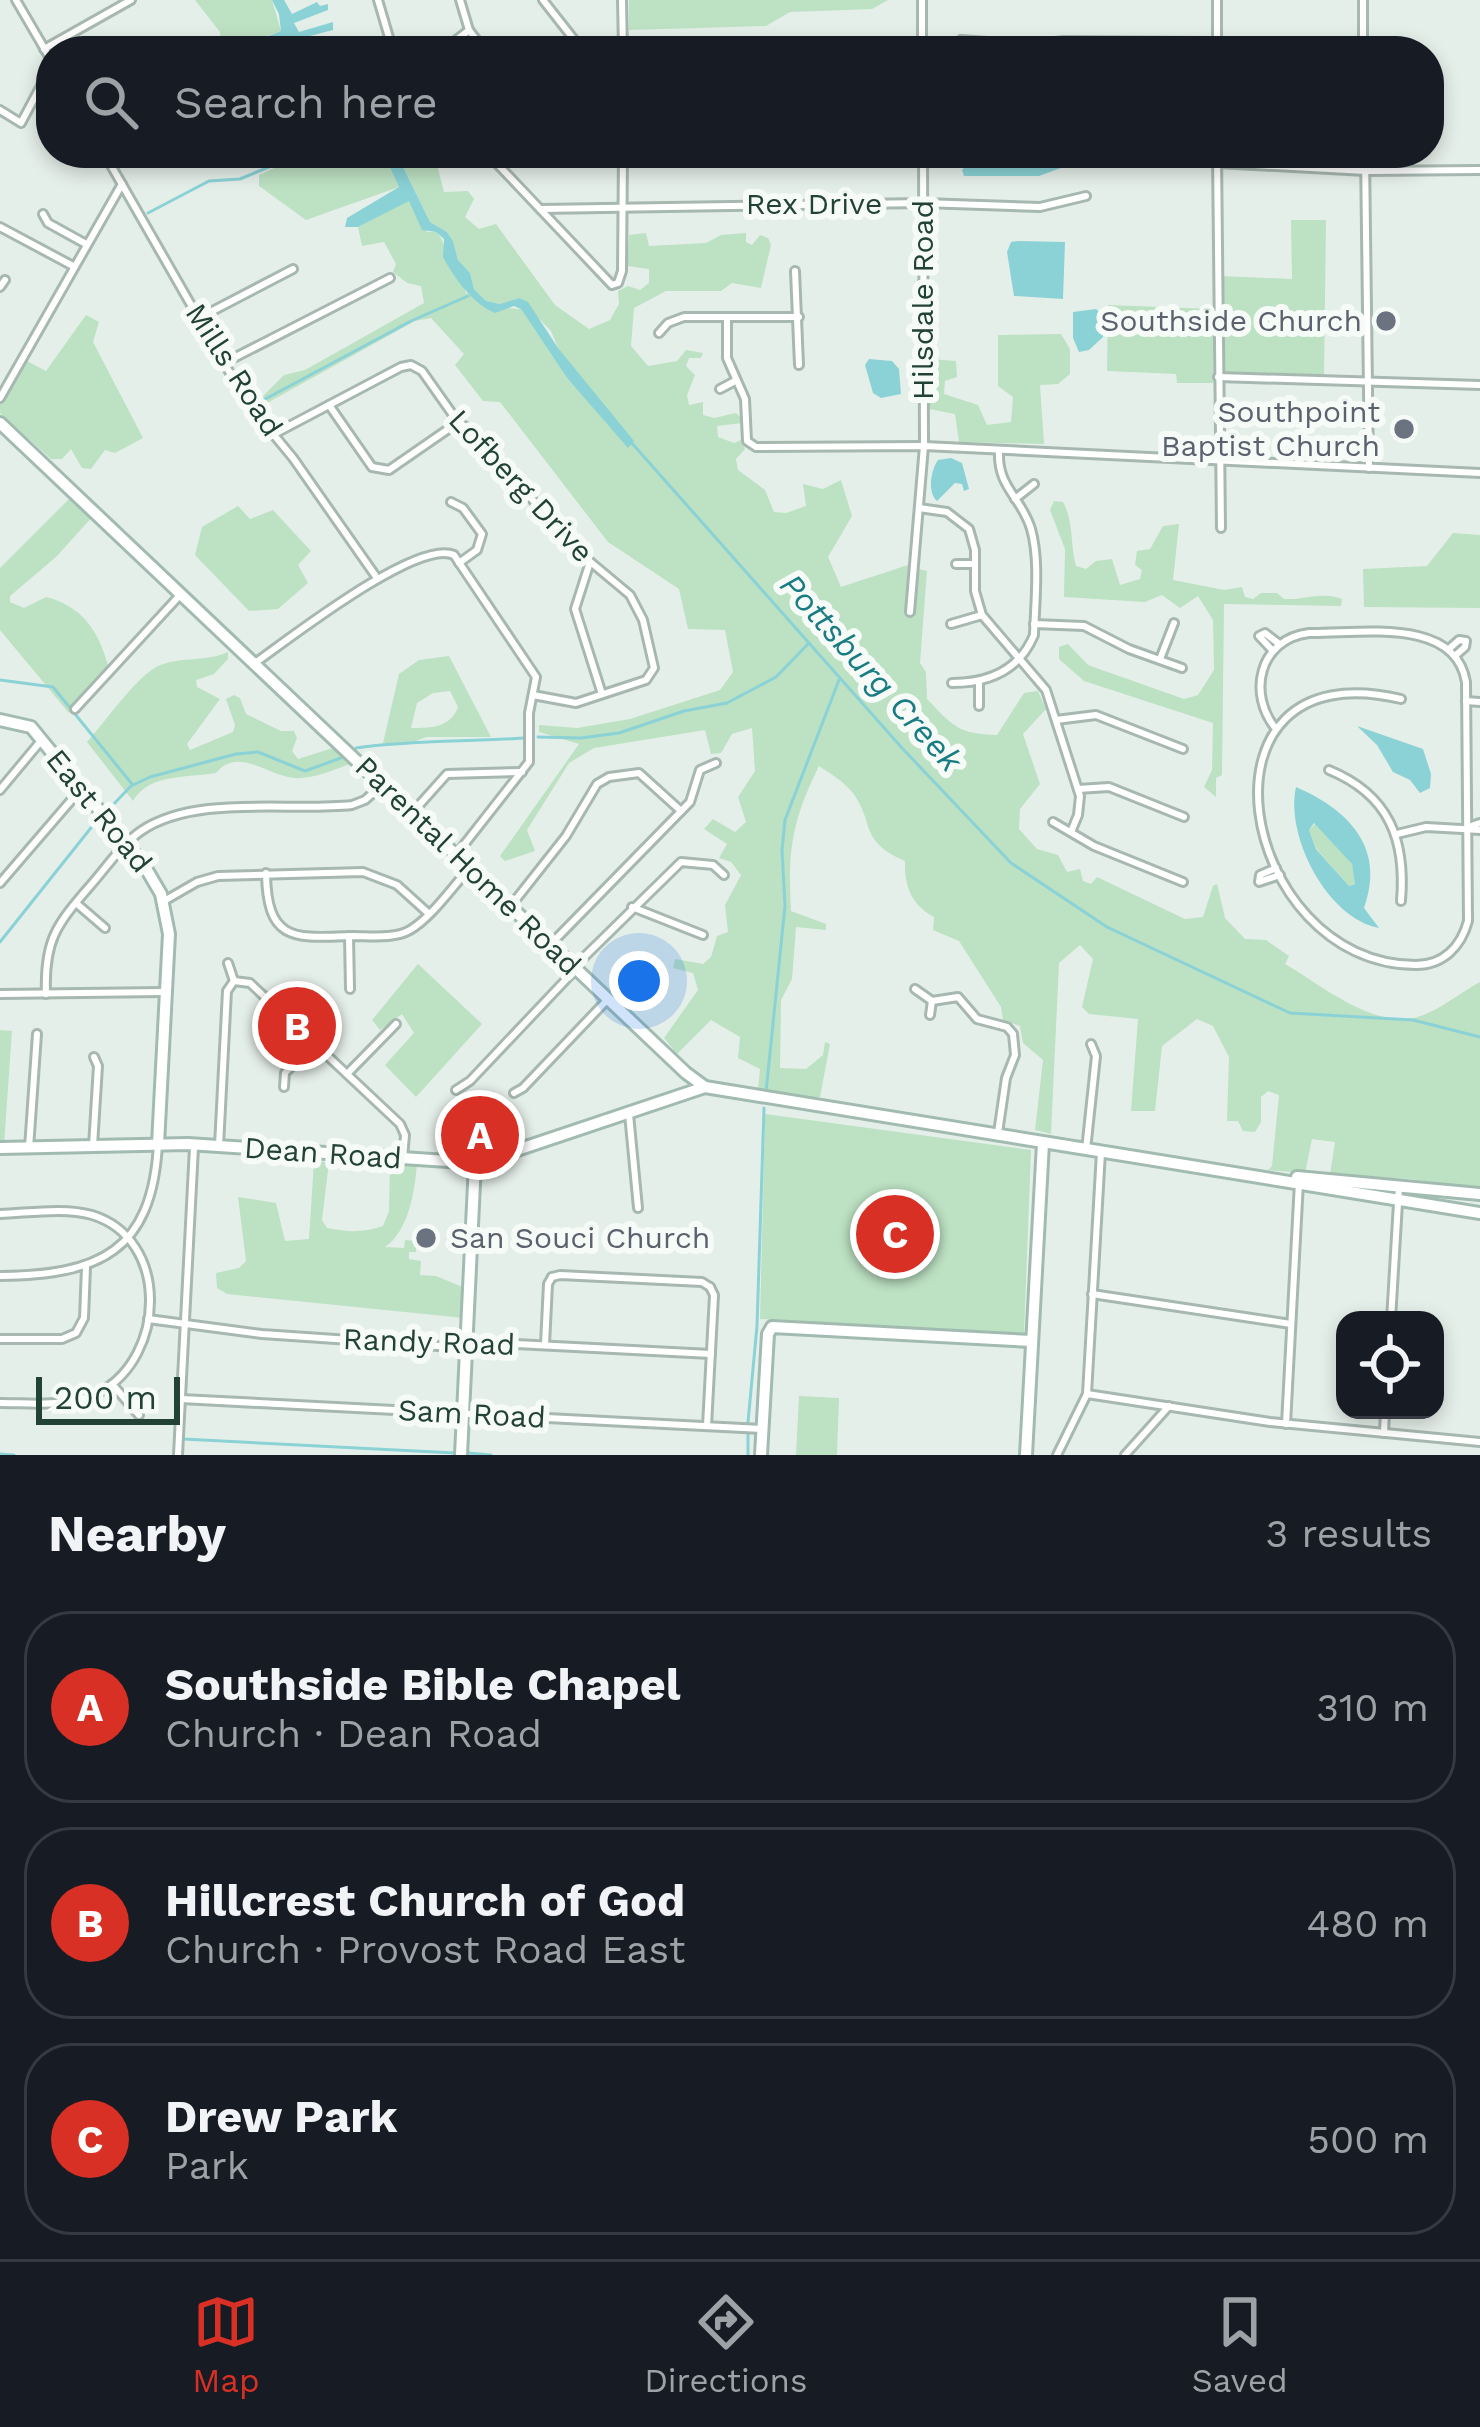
<!DOCTYPE html>
<meta charset="utf-8">
<style>
:root{--surface:#171b24;--page:#20242c;--text:#f1f3f6;--muted:#9ea1a6;--line:#363941;--accent:#d93025}
body{margin:0;font-family:"Work Sans",sans-serif;background:var(--page);color:var(--text)}
.controls{position:absolute;right:36px;bottom:36px;display:grid;overflow:hidden;border-radius:24px;box-shadow:0 6px 18px #0003}
.controls button{width:108px;height:108px;display:grid;place-items:center;padding:0;border:0;border-bottom:3px solid var(--line);background:var(--surface);color:var(--text);font:60px sans-serif}
.scale{position:absolute;left:36px;bottom:30px;width:144px;box-sizing:border-box;padding-left:12px;border:6px solid #224236;border-top:0;font-size:33px;line-height:42px;white-space:nowrap;color:#224236;-webkit-text-stroke:9px #f6fbf8;paint-order:stroke}
.you{position:absolute;left:639px;top:981px;width:42px;height:42px;margin:-30px;border:9px solid #fff;border-radius:50%;background:#1a73e8;box-shadow:0 0 0 18px #1a73e833}
.badge{display:grid;place-items:center;width:78px;height:78px;border-radius:50%;background:var(--accent);color:#fff;font-size:39px;font-weight:700}
.pin{position:absolute;translate:-50% -50%;border:6px solid #fff;box-shadow:0 3px 12px #0006}
.list{margin:0;padding:0;list-style:none}
h2{display:flex;justify-content:space-between;align-items:center;height:156px;margin:0;padding:0 48px;font-size:51px}
h2 small{font-size:39px;font-weight:400;color:var(--muted)}
.list li{display:grid;grid-template-columns:78px 1fr auto;gap:36px;align-items:center;box-sizing:border-box;height:192px;margin:0 24px 24px;padding:0 24px;border:3px solid var(--line);border-radius:48px}
.list b{display:block;font-size:45px;white-space:nowrap}
.list p{margin:0;font-size:39px;white-space:nowrap;color:var(--muted)}
.list em{font-size:39px;font-style:normal;color:var(--muted)}
.icon{flex:none;width:66px;height:66px;fill:none;stroke:currentColor;stroke-width:2;stroke-linecap:round;stroke-linejoin:round}
.map{position:relative;flex:none;width:1480px;height:1455px;overflow:hidden}
.search{position:absolute;background:var(--surface);box-shadow:0 6px 18px #0003;left:36px;right:36px;top:36px;height:132px;display:flex;align-items:center;gap:30px;box-sizing:border-box;padding:0 42px;border-radius:48px;color:var(--muted);font-size:45px}
.sheet{height:804px;background:var(--surface)}
nav{display:flex;justify-content:space-around;align-items:center;box-sizing:border-box;height:168px;border-top:3px solid var(--line);background:var(--surface);font-size:33px;color:var(--muted)}
nav a{display:grid;justify-items:center;gap:6px}
nav .on{color:var(--accent)}
.map>svg:first-child{display:block}
</style>
<div class="map">
<svg width="1480" height="1455" viewBox="0 0 1480 1455">
<rect width="100%" height="100%" fill="#e5efe9"/>
<g fill="#bde1c3" fill-rule="evenodd">
<polygon points="195,0 272,0 281,31 222,51 220,32"/>
<polygon points="629,0 888,0 872,9 790,12 766,26 629,30"/>
<polygon points="271,153 360,153 390,165 399,187 306,220 259,186 259,175 274,168"/>
<path d="M 378,153 L 434,153 L 444,192 L 468,191 L 474,199 L 465,217 L 479,229 L 496,224 L 555,305 L 589,329 L 610,320 L 619,304 L 618,291 L 628,286 L 640,290 L 649,283 L 649,269 L 627,266 L 629,235 L 646,233 L 649,246 L 706,243 L 721,235 L 746,233 L 746,242 L 752,245 L 760,235 L 768,238 L 771,245 L 761,288 L 732,283 L 721,291 L 666,291 L 634,308 L 631,346 L 648,366 L 677,361 L 686,350 L 703,353 L 701,358 L 689,358 L 686,366 L 695,375 L 687,395 L 689,405 L 703,402 L 703,415 L 714,418 L 736,413 L 742,418 L 742,423 L 717,426 L 718,437 L 734,443 L 741,440 L 745,449 L 736,459 L 738,470 L 765,490 L 774,512 L 786,513 L 806,506 L 803,484 L 823,489 L 841,480 L 852,516 L 828,557 L 841,587 L 908,565 L 907,617 L 914,617 L 919,569 L 927,571 L 920,663 L 926,672 L 927,699 C 953,726 958,734 997,735 L 1024,693 L 1038,691 L 1046,709 L 1023,734 L 1040,784 L 1020,809 L 1019,829 L 1037,849 L 1058,855 L 1067,872 L 1080,869 L 1083,881 L 1091,884 L 1097,877 L 1185,919 L 1203,917 L 1213,886 L 1217,884 L 1225,918 L 1245,939 L 1266,940 L 1289,956 L 1285,964 C 1320,984 1369,1026 1413,1018 C 1435,1014 1461,992 1480,982 L 1480,1189 L 1411,1179 L 1330,1175 L 1335,1142 L 1312,1139 L 1305,1173 L 1268,1170 L 1272,1166 L 1279,1095 L 1268,1091 L 1261,1097 L 1261,1122 L 1255,1132 L 1243,1131 L 1238,1121 L 1227,1121 L 1229,1057 L 1213,1026 L 1197,1019 L 1162,1046 L 1155,1111 L 1131,1111 L 1138,1019 L 1089,1014 L 1082,1007 L 1093,959 L 1080,945 L 1059,963 L 1051,1134 L 1035,1130 L 1043,1060 L 1023,1043 L 1020,1026 L 1003,1020 L 1001,1007 L 959,941 L 933,930 L 934,917 C 911,905 904,885 905,861 C 858,841 875,821 852,792 C 843,781 831,774 819,766 C 791,823 788,850 791,911 L 826,924 L 826,930 L 796,927 L 792,979 L 781,1000 L 780,1068 L 806,1069 L 823,1055 L 825,1042 L 830,1044 L 820,1097 L 803,1098 L 758,1090 L 760,1069 L 738,1058 L 740,1037 L 711,1020 L 677,1054 L 664,1038 L 698,990 L 693,973 L 673,968 L 675,959 L 703,964 L 711,957 L 717,936 L 728,932 L 725,905 L 741,875 L 731,862 L 719,858 L 727,844 L 704,829 L 713,819 L 735,832 L 746,822 L 738,797 L 755,771 L 752,728 L 732,734 L 721,753 L 711,754 L 705,730 L 594,748 L 569,763 L 527,830 L 535,851 L 505,861 L 500,856 L 579,744 L 539,732 L 539,725 L 577,728 L 630,719 L 720,690 L 733,672 L 725,630 L 688,629 L 679,589 L 608,542 L 500,402 L 483,401 L 455,365 L 464,354 L 431,318 L 415,321 L 267,403 L 263,396 L 284,375 L 305,370 L 424,303 L 421,286 L 407,283 L 393,272 L 396,264 L 384,242 L 362,246 L 358,227 L 409,200 L 427,232 L 436,232 C 448,243 442,255 450,268 C 456,279 463,281 466,293 L 505,308 L 521,309 L 567,378 L 628,447 L 558,348 L 551,331 L 519,298 L 500,304 L 486,301 L 474,289 L 470,273 L 458,260 L 453,241 L 447,232 L 430,222 L 400,161 Z"/>
<polygon points="1291,220 1326,220 1324,378 1222,374 1220,276 1292,279"/>
<polygon points="1108,305 1213,309 1213,383 1177,383 1176,374 1107,371"/>
<polygon points="86,315 99,322 93,342 143,438 115,453 105,450 91,469 82,468 71,449 62,459 51,459 0,413 0,404 25,360 46,371"/>
<polygon points="1061,334 1070,349 1070,374 1058,384 1040,385 1044,444 959,442 955,414 929,409 929,359 956,361 957,377 945,381 944,394 978,405 987,425 1011,422 1013,397 998,386 998,335"/>
<path d="M 72,496 L 94,515 L 56,557 L 10,596 L 10,602 L 24,608 L 46,597 C 82,606 99,631 108,666 L 69,713 L 0,630 L 0,568 Z"/>
<path d="M 1054,501 L 1063,502 C 1074,522 1070,544 1076,566 L 1086,569 L 1096,561 L 1112,559 L 1120,585 L 1140,579 L 1142,570 L 1135,565 L 1137,551 L 1150,549 L 1163,526 L 1179,524 L 1173,580 L 1224,590 L 1242,587 L 1245,597 L 1253,599 L 1261,593 L 1277,593 L 1284,599 C 1304,600 1323,591 1342,599 L 1341,606 L 1224,604 L 1222,775 L 1216,778 L 1216,797 L 1204,787 L 1212,770 L 1213,723 L 1084,681 L 1059,659 L 1059,647 L 1068,644 L 1088,665 L 1184,699 L 1198,695 L 1214,670 L 1213,620 L 1198,596 L 1180,608 L 1162,595 L 1145,602 L 1064,597 L 1065,549 L 1050,510 Z"/>
<polygon points="238,506 250,519 273,510 311,551 298,565 308,583 278,609 249,611 195,555 202,527"/>
<polygon points="1453,533 1480,535 1480,608 1364,607 1363,569 1427,566"/>
<path d="M 228,652 L 228,659 L 214,674 L 196,680 L 197,687 L 220,699 L 187,744 L 190,750 L 233,732 L 235,725 L 226,699 L 234,695 L 240,698 L 246,714 L 281,731 L 294,731 L 297,738 L 292,751 L 298,759 L 333,748 L 350,764 C 334,770 317,777 301,778 C 272,781 240,744 216,773 C 188,778 149,773 133,801 L 87,742 C 105,722 131,684 153,669 C 175,655 205,663 228,652 Z"/>
<path d="M 449,656 L 491,737 L 426,737 L 411,743 L 383,743 L 399,674 L 419,660 ZM 450,691 L 458,707 C 450,728 431,728 411,728 L 417,703 L 433,693 Z"/>
<polygon points="1317,822 1352,864 1356,883 1349,886 1316,848 1309,830"/>
<polygon points="418,964 482,1024 416,1097 385,1065 414,1033 402,1014 380,1030 372,1020"/>
<polygon points="0,1030 12,1031 4,1145 0,1146"/>
<polygon points="765,1114 1031,1150 1024,1335 760,1319"/>
<path d="M 390,1160 L 417,1163 C 415,1190 409,1231 385,1247 L 404,1248 L 405,1240 L 416,1241 L 416,1252 L 409,1252 L 409,1259 L 421,1261 L 420,1275 L 436,1276 L 465,1288 L 464,1318 L 227,1294 L 217,1288 L 216,1273 L 239,1268 L 246,1261 L 238,1197 L 276,1203 L 285,1241 L 309,1239 L 314,1161 L 329,1162 L 322,1220 L 327,1228 C 347,1232 363,1233 383,1226 L 389,1211 Z"/>
<polygon points="799,1396 839,1398 837,1455 796,1455"/>
</g>
<g fill="#8ad2d6" fill-rule="evenodd">
<polygon points="272,0 284,0 292,14 317,2 320,6 328,4 328,10 294,23 299,32 333,22 333,30 302,38 309,51 295,51 283,39 260,51 229,51 281,31 279,14"/>
<path d="M 360,153 L 378,153 L 400,161 L 430,222 L 447,232 L 453,241 L 458,260 L 470,273 L 474,289 L 486,301 L 500,304 L 519,298 L 528,302 L 558,348 L 634,441 L 628,448 L 567,378 L 521,309 L 514,306 L 495,313 C 472,303 455,279 443,257 L 444,239 L 436,232 L 422,230 L 409,201 L 358,227 L 345,227 L 347,218 L 399,187 L 389,165 Z"/>
<polygon points="966,165 1061,165 1061,168 1039,176 964,176 962,170"/>
<polygon points="1018,241 1065,242 1063,299 1014,296 1007,252 1011,242"/>
<polygon points="1096,309 1104,316 1103,337 1089,350 1079,352 1073,338 1073,312"/>
<polygon points="869,359 892,361 899,369 901,394 881,398 873,393 865,365"/>
<path d="M 951,458 L 962,463 L 969,489 L 964,491 L 962,484 L 955,483 L 937,501 C 927,492 931,470 938,460 Z"/>
<polygon points="1357,726 1423,749 1431,774 1430,788 1420,793 1410,780 1393,772 1377,745"/>
<path d="M 1296,787 C 1349,810 1386,848 1364,908 L 1379,928 C 1327,918 1285,836 1296,787 ZM 1314,823 L 1352,864 L 1355,884 L 1349,886 L 1316,849 L 1309,830 Z"/>
</g>
<g fill="none" stroke-linecap="round" stroke-linejoin="round">
<g stroke="#8ad2d6" stroke-width="3">
<polyline points="148,213 209,181 240,179 303,153"/>
<polyline points="256,404 411,321 468,296"/>
<polyline points="630,441 902,748 1011,863 1107,927 1290,1013 1413,1020 1480,1037"/>
<polyline points="0,680 53,687 132,784"/>
<polyline points="538,737 581,738 619,733 684,711 727,703 776,677 808,644"/>
<path d="M 356,748 C 411,740 467,742 523,738"/>
<polyline points="109,809 131,786 150,777 236,754 258,752 305,771 341,758"/>
<polyline points="0,942 98,819"/>
<polyline points="766,1092 785,906 782,850 785,820 839,680"/>
<polyline points="748,1422 757,1326 764,1108"/>
<polyline points="183,1439 455,1453"/>
<polyline points="468,1453 491,1455"/>
<polyline points="0,1454 14,1455"/>
<polyline points="748,1455 748,1434"/>
</g>
<defs>
<g id="street">
<polyline points="16,0 51,60"/>
<polyline points="378,0 393,51"/>
<polyline points="460,0 469,30 485,51"/>
<polyline points="543,0 583,51"/>
<polyline points="622,0 623,51"/>
<polyline points="922,0 922,51"/>
<polyline points="1217,0 1217,51"/>
<polyline points="1363,0 1363,51"/>
<polyline points="961,40 1026,45 1064,41 1217,42"/>
<polyline points="44,49 131,0"/>
<polyline points="442,51 468,31"/>
<polyline points="876,51 890,46 922,46"/>
<polyline points="1429,88 1435,88"/>
<polyline points="0,110 21,123 51,67"/>
<polyline points="104,153 246,401 293,458 377,578"/>
<polyline points="487,153 612,285 618,283 622,271 623,153"/>
<polyline points="1217,153 1221,528"/>
<polyline points="1365,153 1369,468"/>
<polyline points="1217,163 1366,171 1480,170"/>
<polyline points="540,209 923,203 1040,207 1086,196"/>
<polyline points="43,214 48,223 86,244"/>
<polyline points="0,227 73,266"/>
<polyline points="795,271 799,365"/>
<polyline points="0,287 5,280"/>
<polyline points="727,317 727,358 745,399 747,441 756,447 924,446 1480,473"/>
<polyline points="199,318 293,269"/>
<polyline points="659,333 668,323 684,317 799,317"/>
<polyline points="224,363 390,278"/>
<polyline points="1218,377 1480,385"/>
<polyline points="720,389 735,381"/>
<polyline points="0,398 122,184"/>
<polyline points="329,405 372,467 389,470 457,423"/>
<polyline points="274,434 401,367 411,365 422,371 458,422 480,436 569,544 630,595 643,620 654,668 646,680 576,703 533,695"/>
<polyline points="1015,499 1034,484"/>
<polyline points="451,502 463,508 482,534 477,550 459,563"/>
<polyline points="919,508 947,512 969,529 975,550 975,591 982,615 1046,690 1080,796 1078,815 1071,832"/>
<polyline points="590,562 575,609 602,694"/>
<polyline points="956,564 975,564"/>
<polyline points="910,612 924,446 923,153"/>
<polyline points="951,624 982,615"/>
<polyline points="1034,624 1084,626 1129,649 1182,668"/>
<polyline points="1450,648 1459,640 1466,641 1465,647 1456,655"/>
<polyline points="1273,651 1259,636 1265,633 1278,643"/>
<polyline points="1160,659 1174,623"/>
<path d="M 255,663 C 289,639 418,538 454,555 L 536,677 L 529,713 L 529,762 L 456,855"/>
<path d="M 952,683 C 988,683 1019,671 1034,635 C 1035,602 1040,560 1031,529 C 1021,496 997,488 999,450"/>
<polyline points="1466,701 1480,702"/>
<polyline points="979,706 979,683"/>
<polyline points="75,709 181,594"/>
<polyline points="1056,720 1096,715 1183,749"/>
<path d="M 1276,729 C 1247,694 1259,639 1309,633 C 1359,634 1455,616 1466,682 L 1468,921 C 1461,947 1443,965 1416,965 C 1238,965 1181,647 1401,699"/>
<path d="M 1329,770 C 1390,795 1406,841 1401,901"/>
<polyline points="1078,789 1109,787 1184,817"/>
<polyline points="0,790 40,742"/>
<polyline points="412,813 447,774 522,772"/>
<polyline points="1053,822 1094,846 1183,882"/>
<polyline points="1468,827 1480,823"/>
<polyline points="1397,834 1426,827 1480,830"/>
<polyline points="1276,868 1260,875 1259,882 1280,875"/>
<path d="M 266,873 C 267,943 295,938 353,936 C 371,936 394,939 410,930 C 432,917 452,887 470,868"/>
<polyline points="0,883 80,790"/>
<polyline points="164,901 197,882 218,876 363,872 397,885 428,913"/>
<polyline points="76,903 105,928"/>
<polyline points="510,907 566,836 597,784 609,777 639,773 681,811"/>
<polyline points="632,907 703,935"/>
<polyline points="349,936 350,989"/>
<polyline points="550,945 690,802 700,770 716,763"/>
<polyline points="228,963 234,981"/>
<polyline points="574,967 681,862 713,865 724,875"/>
<polyline points="234,981 250,983 400,1124 405,1135 403,1158"/>
<polyline points="915,989 932,1001 958,997 977,1019 1007,1027 1013,1034 1015,1055 1006,1078 998,1133"/>
<polyline points="0,994 164,992"/>
<path d="M 46,994 C 44,941 56,925 90,886 C 106,868 121,845 141,831 C 196,794 288,812 352,805 L 365,800 L 382,785"/>
<polyline points="930,1015 932,1001"/>
<polyline points="347,1074 396,1024"/>
<polyline points="284,1087 285,1073 314,1043"/>
<polyline points="456,1090 470,1081 576,969"/>
<polyline points="514,1093 523,1088 608,999"/>
<polyline points="629,1114 638,1208"/>
<polyline points="93,1146 98,1066 94,1057"/>
<polyline points="219,1146 227,991 234,981"/>
<polyline points="29,1148 37,1034"/>
<polyline points="1086,1150 1096,1056 1091,1044"/>
<path d="M 0,1214 C 29,1213 64,1207 92,1215 C 170,1239 166,1356 100,1392 C 69,1408 33,1403 0,1403"/>
<path d="M 0,1276 C 99,1275 152,1252 158,1144"/>
<polyline points="552,1277 560,1275 702,1282 710,1287"/>
<polyline points="1092,1294 1291,1324"/>
<polyline points="148,1319 262,1334 482,1349 516,1344 711,1354"/>
<polyline points="1391,1320 1399,1186"/>
<polyline points="0,1339 62,1339 76,1333 84,1318 86,1267"/>
<polyline points="545,1344 548,1284 552,1277"/>
<polyline points="112,1384 139,1415"/>
<polyline points="1087,1394 1270,1422 1480,1442"/>
<polyline points="181,1399 762,1429"/>
<polyline points="1286,1424 1299,1182"/>
<polyline points="707,1426 714,1295 710,1287"/>
<polyline points="1384,1433 1385,1410"/>
<polyline points="178,1455 194,1147"/>
<polyline points="1057,1455 1087,1394 1101,1152"/>
<polyline points="1125,1455 1169,1406"/>
</g>
<g id="secondary">
<polyline points="0,423 686,1073 705,1087 1480,1213"/>
<polyline points="0,720 31,727 144,865 161,894 169,934 158,1144"/>
<polyline points="0,1148 188,1144 478,1163 705,1087"/>
<polyline points="1297,1177 1480,1194"/>
<polyline points="461,1455 475,1163"/>
<polyline points="761,1455 768,1334 772,1327 1032,1341"/>
<polyline points="1026,1455 1043,1143"/>
</g>
</defs>
<use href="#street" stroke="#a7b8b0" stroke-width="12"/>
<use href="#secondary" stroke="#a2bbb0" stroke-width="16"/>
<use href="#street" stroke="#fff" stroke-width="6"/>
<use href="#secondary" stroke="#fff" stroke-width="10"/>
</g>
<g fill="#6b7280" stroke="#f6fbf8" stroke-width="4.5">
<circle cx="1386" cy="321" r="12"/>
<circle cx="1404" cy="429" r="12"/>
<circle cx="426" cy="1238" r="12"/>
</g>
<g text-anchor="middle" stroke-width="12" stroke-linejoin="round" paint-order="stroke">
<g font-size="30" fill="#224236" stroke="#f6fbf8">
<text x="814" y="214">Rex Drive</text>
<text transform="translate(923 300) rotate(-90)" y="10">Hilsdale Road</text>
<text transform="translate(234 370) rotate(57)" y="10">Mills Road</text>
<text transform="translate(521 486) rotate(47)" y="10">Lofberg Drive</text>
<text transform="translate(99 811) rotate(51)" y="10">East Road</text>
<text transform="translate(468 866) rotate(44)" y="10">Parental Home Road</text>
<text transform="translate(323 1153) rotate(4)" y="10">Dean Road</text>
<text transform="translate(429 1342) rotate(2)" y="10">Randy Road</text>
<text transform="translate(472 1414) rotate(3)" y="10">Sam Road</text>
</g>
<g font-size="30" fill="#5b616d" stroke="#f6fbf8" text-anchor="end">
<text x="1362" y="331">Southside Church</text>
<text x="1380" y="422">Southpoint<tspan x="1380" dy="34">Baptist Church</tspan></text>
<text x="450" y="1248" text-anchor="start">San Souci Church</text>
</g>
<g font-size="33" font-style="italic" fill="#187c82" stroke="#f6fbf8">
<text transform="translate(872 672) rotate(48)" y="12">Pottsburg Creek</text>
</g>
</g>
</svg>
<div class="controls">
<button><svg class="icon" aria-label="locate" viewBox="0 0 24 24"><circle cx="12" cy="12" r="6"/><path d="M12 2v4M12 18v4M2 12h4M18 12h4"/></svg></button>
</div>
<div class="scale">200 m</div>
<div class="you"></div>
<div class="pin badge" style="left:480px;top:1135px">A</div>
<div class="pin badge" style="left:297px;top:1026px">B</div>
<div class="pin badge" style="left:895px;top:1234px">C</div>
<div class="search"><svg class="icon" aria-label="search" viewBox="0 0 24 24"><circle cx="10" cy="10" r="6"/><path d="M15 15l6 6"/></svg>Search here</div>
</div>
<section class="sheet">
<h2>Nearby<small>3 results</small></h2>
<ul class="list">
<li><span class="badge">A</span><div><b>Southside Bible Chapel</b><p>Church · Dean Road</p></div><em>310 m</em></li>
<li><span class="badge">B</span><div><b>Hillcrest Church of God</b><p>Church · Provost Road East</p></div><em>480 m</em></li>
<li><span class="badge">C</span><div><b>Drew Park</b><p>Park</p></div><em>500 m</em></li>
</ul>
</section>
<nav>
<a class="on"><svg class="icon" aria-label="map" viewBox="0 0 24 24"><path d="M3 6l6-2 6 2 6-2v14l-6 2-6-2-6 2zM9 4v14M15 6v14"/></svg>Map</a>
<a><svg class="icon" aria-label="directions" viewBox="0 0 24 24"><path d="M12 3l9 9-9 9-9-9zM9 14v-3h6M13 9l2 2-2 2"/></svg>Directions</a>
<a><svg class="icon" aria-label="saved" viewBox="0 0 24 24"><path d="M7 4h10v16l-5-4-5 4z"/></svg>Saved</a>
</nav>
